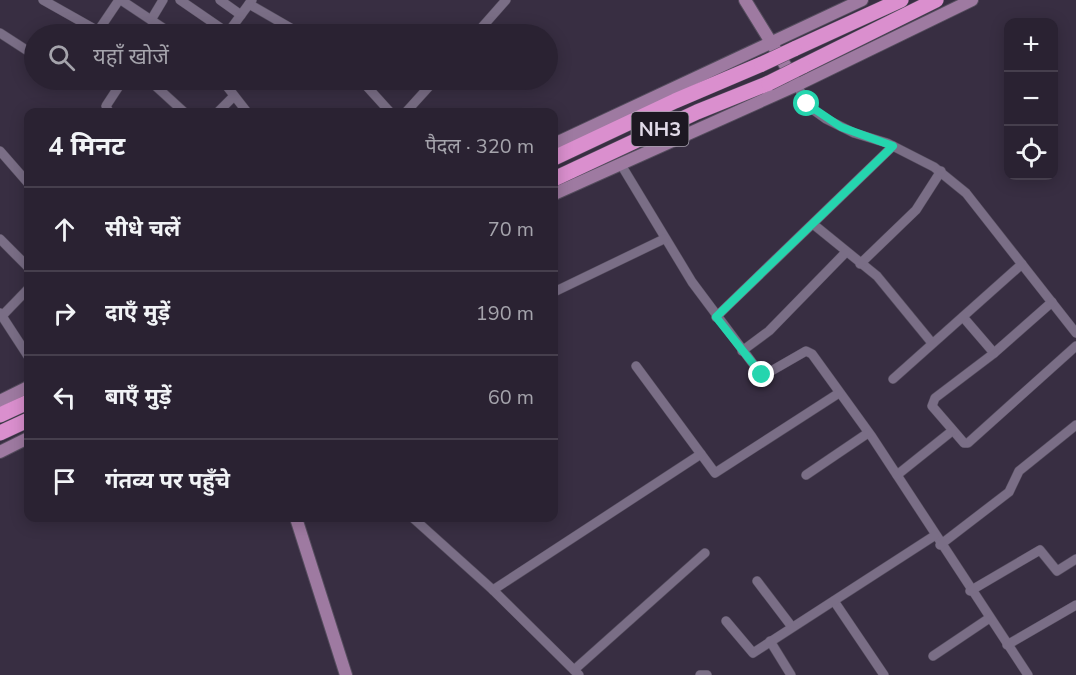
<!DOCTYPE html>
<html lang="hi">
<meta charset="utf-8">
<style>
:root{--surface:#2a2232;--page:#322a3a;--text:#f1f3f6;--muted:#a5a4ac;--line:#463f4d}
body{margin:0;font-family:"Nunito Sans","Noto Sans Devanagari",sans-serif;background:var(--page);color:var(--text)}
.controls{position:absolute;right:18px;top:18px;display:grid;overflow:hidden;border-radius:12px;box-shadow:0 3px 15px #0003}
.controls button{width:54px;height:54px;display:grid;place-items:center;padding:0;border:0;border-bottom:2px solid var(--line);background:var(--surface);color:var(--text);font:30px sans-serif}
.stop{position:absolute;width:18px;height:18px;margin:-14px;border:4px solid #25d5ae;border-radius:50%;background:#fff}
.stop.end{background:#25d5ae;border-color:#fff;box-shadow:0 2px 6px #0008}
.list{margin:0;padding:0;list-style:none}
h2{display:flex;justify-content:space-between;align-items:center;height:78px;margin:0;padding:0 24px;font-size:26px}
h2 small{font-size:20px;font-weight:400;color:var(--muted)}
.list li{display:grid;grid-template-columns:39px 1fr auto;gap:18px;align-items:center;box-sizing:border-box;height:84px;padding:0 24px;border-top:2px solid var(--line)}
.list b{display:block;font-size:22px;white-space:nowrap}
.list em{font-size:20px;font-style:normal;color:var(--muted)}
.icon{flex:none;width:33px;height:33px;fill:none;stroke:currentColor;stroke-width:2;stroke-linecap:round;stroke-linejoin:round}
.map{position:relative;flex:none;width:1076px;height:675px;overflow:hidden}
.search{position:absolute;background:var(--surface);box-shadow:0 3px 15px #0003;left:24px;top:24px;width:534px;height:66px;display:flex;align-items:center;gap:15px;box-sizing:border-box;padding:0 21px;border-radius:33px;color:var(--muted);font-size:22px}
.panel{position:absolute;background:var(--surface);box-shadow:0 3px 15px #0003;left:24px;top:108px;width:534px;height:414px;border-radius:12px}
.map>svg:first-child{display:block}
</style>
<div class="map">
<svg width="1076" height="675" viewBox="0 0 1076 675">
<rect width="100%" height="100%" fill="#382e42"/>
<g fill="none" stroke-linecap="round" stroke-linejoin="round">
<defs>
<g id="minor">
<polyline points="43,0 98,31"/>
<polyline points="121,0 172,34"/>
<polyline points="180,0 228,33"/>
<polyline points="220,0 241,15"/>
<polyline points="252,0 249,4 301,34"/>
<polyline points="151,20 163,0"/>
<polyline points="0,33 34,55"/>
<polyline points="96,34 119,0"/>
<polyline points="150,34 156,24"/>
<polyline points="227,34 249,4"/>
<polyline points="476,34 506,0"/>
<polyline points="76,80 87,85"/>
<polyline points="149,80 184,112"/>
<polyline points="222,80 247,112"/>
<polyline points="361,80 390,112"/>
<polyline points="797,85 808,106 826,119 854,133 887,143 934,167 966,193 1076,333"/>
<polyline points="109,112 106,106 123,80"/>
<polyline points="218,112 234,96"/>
<polyline points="406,112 435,80"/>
<polyline points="0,151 28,183"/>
<polyline points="620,163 692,282 760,373 766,374 806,351 812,354 872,437 1028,675"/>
<polyline points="813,224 877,276 932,343"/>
<polyline points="0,239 28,267"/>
<polyline points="860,264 916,210 941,171"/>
<polyline points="554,292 664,239"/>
<polyline points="1052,302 993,354 935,398 932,406 964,443 968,443 1076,346"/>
<polyline points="0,313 28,356"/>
<polyline points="2,316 28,289"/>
<polyline points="716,317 893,146"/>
<polyline points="963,317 994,353"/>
<polyline points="742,351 769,331 846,252"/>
<polyline points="636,366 715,473 839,393"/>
<polyline points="893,379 1022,264"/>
<polyline points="806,475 868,433"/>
<polyline points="897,475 952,431"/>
<polyline points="413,518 493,590 579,675"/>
<polyline points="940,545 1009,492 1019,471 1076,425"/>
<polyline points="757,581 792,627"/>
<polyline points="493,590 701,454"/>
<polyline points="970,591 1040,550 1057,571 1076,559"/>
<polyline points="834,601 884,675"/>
<polyline points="726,621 753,653 934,536"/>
<polyline points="770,641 791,675"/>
<polyline points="1007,645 1076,605"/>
<polyline points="933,656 988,619"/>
<polyline points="574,670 705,553"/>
<polyline points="700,675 707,675"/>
</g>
<g id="secondary">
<polyline points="745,0 793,78"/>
<polyline points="554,144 862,0"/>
<polyline points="554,194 797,85 972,0"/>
<polyline points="0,401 28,387"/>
<polyline points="0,452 28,438"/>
<polyline points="296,518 346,675"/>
</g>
<g id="trunk">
<polyline points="794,49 901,0"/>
<polyline points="803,66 936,0"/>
<polyline points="554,158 675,101 762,64"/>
<polyline points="554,179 697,112 769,83"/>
<polyline points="0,415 28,402"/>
<polyline points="0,433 28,420"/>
</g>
</defs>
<use href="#minor" stroke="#554d5e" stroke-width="10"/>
<use href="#secondary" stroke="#554d5e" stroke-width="14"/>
<use href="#trunk" stroke="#554d5e" stroke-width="16"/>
<use href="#minor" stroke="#7a6e86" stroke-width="9"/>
<use href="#secondary" stroke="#9e7aa1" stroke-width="12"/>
<use href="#trunk" stroke="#da8fce" stroke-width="15"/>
<defs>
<g id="trunk-bridge">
<polyline points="762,64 794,49"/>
<polyline points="769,83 803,66"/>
</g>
</defs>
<use href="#trunk-bridge" stroke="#554d5e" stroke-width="16" stroke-linecap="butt"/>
<use href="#trunk-bridge" stroke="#da8fce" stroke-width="15"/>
</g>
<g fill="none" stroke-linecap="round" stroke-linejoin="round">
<polyline stroke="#25d5ae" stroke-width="8" points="762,375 716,317 893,146 841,127 807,104"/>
</g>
<g text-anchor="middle" stroke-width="4.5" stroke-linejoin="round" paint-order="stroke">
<rect fill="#1d1822" stroke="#a6a0ad" stroke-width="1.5" x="631.5" y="112" width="57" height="34" rx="4.5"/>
<g font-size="20" font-weight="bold" fill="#e1dae8">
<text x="660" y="136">NH3</text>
</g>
</g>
</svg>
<div class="controls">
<button>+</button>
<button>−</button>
<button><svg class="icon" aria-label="locate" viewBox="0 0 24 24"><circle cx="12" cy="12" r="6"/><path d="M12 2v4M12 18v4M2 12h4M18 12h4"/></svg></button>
</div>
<div class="stop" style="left:807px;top:104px"></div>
<div class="stop end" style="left:762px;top:375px"></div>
<div class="search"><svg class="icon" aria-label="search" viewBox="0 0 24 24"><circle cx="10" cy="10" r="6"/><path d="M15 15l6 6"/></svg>यहाँ खोजें</div>
<section class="panel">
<h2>4 मिनट<small>पैदल · 320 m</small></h2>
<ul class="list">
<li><svg class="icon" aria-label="ahead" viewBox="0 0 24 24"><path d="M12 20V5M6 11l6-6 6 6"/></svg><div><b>सीधे चलें</b></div><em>70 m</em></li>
<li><svg class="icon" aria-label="right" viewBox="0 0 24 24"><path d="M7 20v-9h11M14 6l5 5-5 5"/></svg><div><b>दाएँ मुड़ें</b></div><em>190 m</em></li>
<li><svg class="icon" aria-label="left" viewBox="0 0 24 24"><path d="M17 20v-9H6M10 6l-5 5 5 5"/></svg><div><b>बाएँ मुड़ें</b></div><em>60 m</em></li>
<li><svg class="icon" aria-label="arrive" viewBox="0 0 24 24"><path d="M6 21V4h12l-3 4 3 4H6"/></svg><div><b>गंतव्य पर पहुँचे</b></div></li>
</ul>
</section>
</div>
